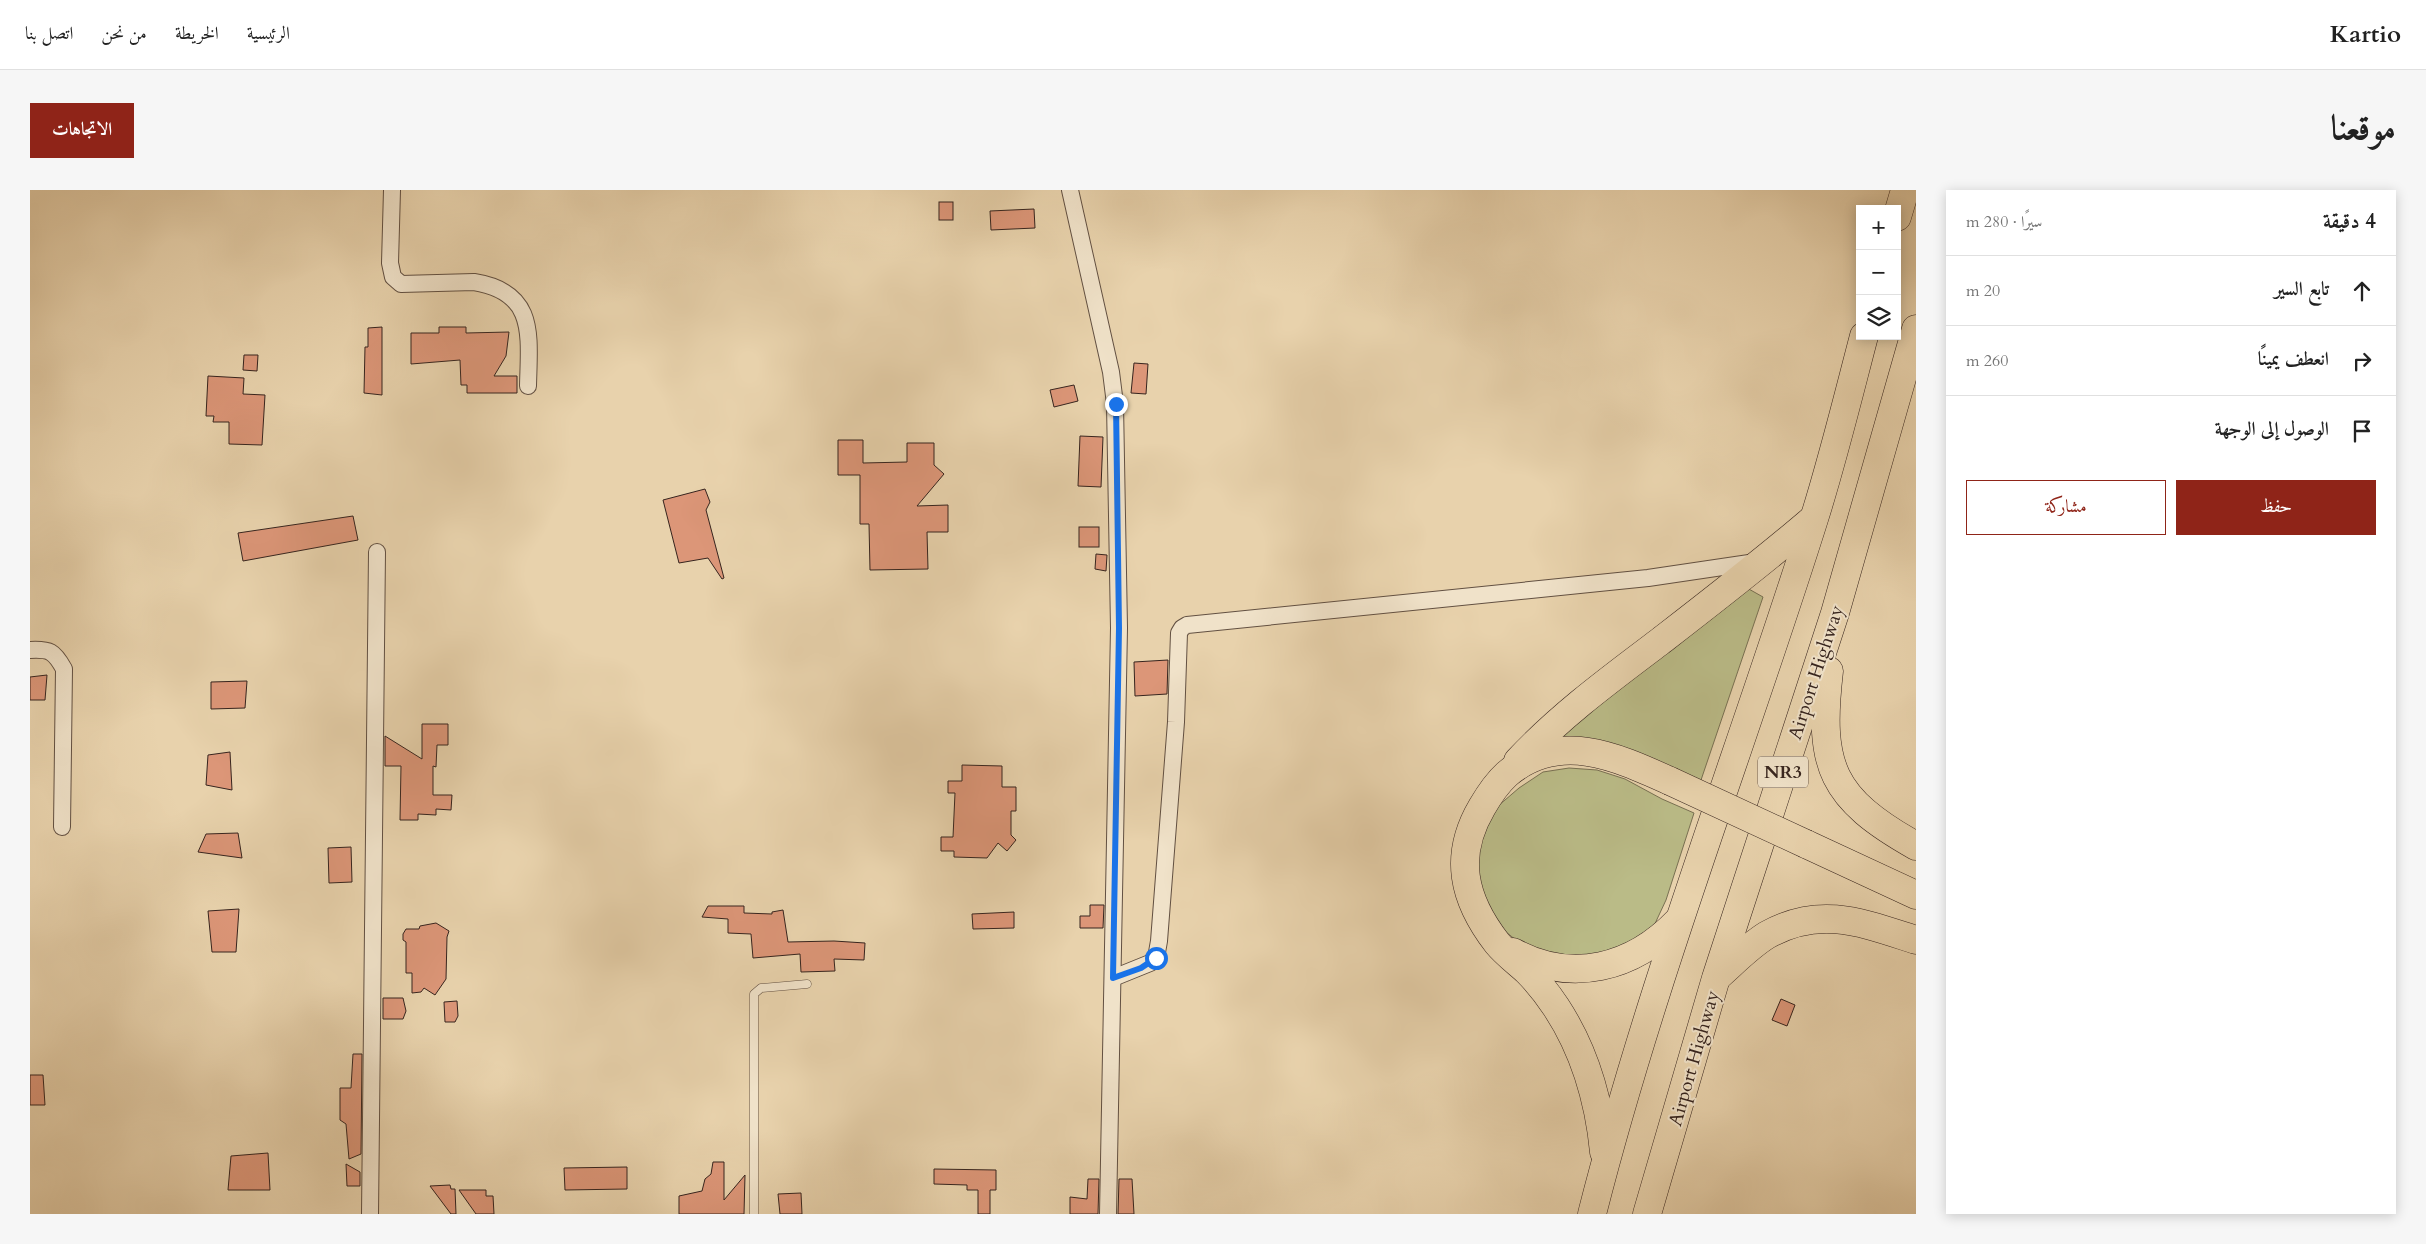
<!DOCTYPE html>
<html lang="ar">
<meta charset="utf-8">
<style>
:root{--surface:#fff;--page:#f6f6f6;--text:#222;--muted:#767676;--line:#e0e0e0;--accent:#8f2418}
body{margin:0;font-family:Cardo,Amiri,serif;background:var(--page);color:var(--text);direction:rtl}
.controls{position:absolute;right:15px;top:15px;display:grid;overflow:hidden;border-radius:0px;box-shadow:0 2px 12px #0003}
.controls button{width:45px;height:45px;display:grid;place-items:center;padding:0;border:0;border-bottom:1px solid var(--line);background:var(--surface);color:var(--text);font:25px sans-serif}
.stop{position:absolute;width:15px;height:15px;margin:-11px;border:4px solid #1a73e8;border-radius:50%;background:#fff}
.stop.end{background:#1a73e8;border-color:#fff;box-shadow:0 1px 5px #0008}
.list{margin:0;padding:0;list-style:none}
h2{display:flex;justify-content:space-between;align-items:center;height:65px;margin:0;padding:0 20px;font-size:21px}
h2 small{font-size:16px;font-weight:400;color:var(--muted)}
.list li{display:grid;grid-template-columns:32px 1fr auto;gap:15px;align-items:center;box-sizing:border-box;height:70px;padding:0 20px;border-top:1px solid var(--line)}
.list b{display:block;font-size:19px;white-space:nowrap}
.list em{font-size:16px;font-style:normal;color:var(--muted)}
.actions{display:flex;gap:10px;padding:15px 20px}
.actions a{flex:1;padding:11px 0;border:1px solid var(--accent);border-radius:0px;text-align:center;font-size:18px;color:var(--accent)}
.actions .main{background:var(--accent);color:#fff}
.icon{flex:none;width:28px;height:28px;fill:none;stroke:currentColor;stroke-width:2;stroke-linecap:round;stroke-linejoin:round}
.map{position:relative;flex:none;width:1886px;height:1024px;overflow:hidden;direction:ltr;border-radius:0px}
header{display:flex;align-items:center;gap:30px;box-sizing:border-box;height:70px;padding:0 25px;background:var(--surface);border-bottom:1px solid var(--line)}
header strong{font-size:24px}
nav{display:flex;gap:28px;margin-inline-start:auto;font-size:18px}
.intro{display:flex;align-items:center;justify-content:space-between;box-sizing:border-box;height:120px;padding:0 30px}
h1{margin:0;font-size:35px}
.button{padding:12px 22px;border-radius:0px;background:var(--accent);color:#fff;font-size:18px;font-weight:700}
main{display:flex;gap:30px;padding:0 30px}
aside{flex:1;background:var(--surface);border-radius:0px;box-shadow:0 2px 12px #0003}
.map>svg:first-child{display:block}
</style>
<header>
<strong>Kartio</strong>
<nav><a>الرئيسية</a><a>الخريطة</a><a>من نحن</a><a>اتصل بنا</a></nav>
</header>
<div class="intro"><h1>موقعنا</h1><a class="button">الاتجاهات</a></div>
<main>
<aside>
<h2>4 دقيقة<small>سيرًا · 280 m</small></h2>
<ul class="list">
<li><svg class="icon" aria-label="ahead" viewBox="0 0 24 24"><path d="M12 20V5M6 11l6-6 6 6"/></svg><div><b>تابع السير</b></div><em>20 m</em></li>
<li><svg class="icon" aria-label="right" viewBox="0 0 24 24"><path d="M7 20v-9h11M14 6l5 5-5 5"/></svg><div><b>انعطف يمينًا</b></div><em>260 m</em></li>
<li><svg class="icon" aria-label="arrive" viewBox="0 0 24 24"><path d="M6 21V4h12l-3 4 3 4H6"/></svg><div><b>الوصول إلى الوجهة</b></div></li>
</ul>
<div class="actions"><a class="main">حفظ</a><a>مشاركة</a></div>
</aside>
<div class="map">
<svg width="1886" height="1024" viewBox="0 0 1886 1024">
<rect width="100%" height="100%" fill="#e8d2ac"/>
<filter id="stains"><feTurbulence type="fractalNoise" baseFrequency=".004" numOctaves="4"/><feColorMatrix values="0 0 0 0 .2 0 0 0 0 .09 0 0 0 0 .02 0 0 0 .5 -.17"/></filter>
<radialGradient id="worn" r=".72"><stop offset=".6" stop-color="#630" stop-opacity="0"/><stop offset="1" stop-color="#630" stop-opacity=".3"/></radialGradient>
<g fill="#babb87" stroke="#787052">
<polygon points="1717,398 1733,407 1670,593 1524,548"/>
<polygon points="1539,578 1567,580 1595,589 1632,609 1664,623 1636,710 1622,740 1606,752 1550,773 1493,756 1475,741 1458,721 1448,689 1448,664 1453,643 1468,616 1489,598 1513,582"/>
</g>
<g fill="#dc9678" stroke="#36241e">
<rect x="909" y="12" width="14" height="18"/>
<polygon points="1004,19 1005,38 961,40 960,21"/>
<polygon points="352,137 352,205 334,203 335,157 338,157 338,138"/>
<polygon points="409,137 436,137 436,143 479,142 476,166 464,186 487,186 487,203 437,203 437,195 431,195 430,170 381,174 381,143 409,143"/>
<polygon points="214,165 228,165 227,181 213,180"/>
<polygon points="1104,173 1118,174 1116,204 1101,203"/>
<polygon points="178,186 214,188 213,204 235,205 232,255 199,254 199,232 183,232 184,226 176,226"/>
<polygon points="1044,195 1048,211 1024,217 1020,200"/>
<polygon points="1050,246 1073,247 1071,297 1048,296"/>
<polygon points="808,250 833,250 833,273 877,272 877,253 904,253 904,275 914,284 887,316 918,315 918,342 897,342 898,379 840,380 839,334 830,334 830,285 808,285"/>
<polygon points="675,299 680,312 676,320 694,388 692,389 678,368 649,373 633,310"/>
<polygon points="323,326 328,350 213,371 208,343"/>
<rect x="1049" y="337" width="20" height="20"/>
<polygon points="1066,364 1077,365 1076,381 1065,379"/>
<polygon points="1138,470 1137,504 1105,506 1104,472"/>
<polygon points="17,485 15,510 0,510 0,487"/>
<polygon points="217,491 215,518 181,519 181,492"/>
<polygon points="392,534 418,534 418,555 407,555 406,577 403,576 403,605 422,605 421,620 406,619 406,625 388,624 388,630 370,630 371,576 355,576 355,546 392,569"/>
<polygon points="200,562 202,600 176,595 178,565"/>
<polygon points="932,575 972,576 972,597 986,597 986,621 981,621 981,645 986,650 977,661 968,653 957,668 924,667 924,661 911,661 911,647 923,647 925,603 918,603 918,591 932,591"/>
<polygon points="208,643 212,668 168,662 176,644"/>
<polygon points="321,657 322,692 299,693 298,658"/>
<polygon points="1060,715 1074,715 1073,738 1050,738 1050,726 1060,726"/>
<polygon points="678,716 714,716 714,723 742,724 742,722 753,720 758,752 804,751 835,753 834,770 804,769 805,781 771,782 770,764 723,768 721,744 698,743 698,729 672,727"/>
<polygon points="209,719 206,762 182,762 178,721"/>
<polygon points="984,722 984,738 943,739 942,724"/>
<polygon points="406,733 419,741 417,747 416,789 405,805 394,798 391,802 382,803 382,783 376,783 376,752 373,750 373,744 376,739 389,739 390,736"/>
<polygon points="353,808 373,808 376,821 373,829 353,829"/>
<polygon points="1751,809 1765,815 1757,836 1742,830"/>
<polygon points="427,811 428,826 425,832 415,832 414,812"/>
<polygon points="323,864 332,864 331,964 319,969 316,934 310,930 310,898 321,898"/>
<polygon points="0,885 13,885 15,915 0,915"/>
<polygon points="238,963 240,1000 198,1000 201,966"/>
<polygon points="683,972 694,972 694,1010 715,985 714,1024 649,1024 649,1006 672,1001 675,989 681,984"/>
<polygon points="316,974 330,982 330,996 317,996"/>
<polygon points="597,977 597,999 535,1000 534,978"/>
<polygon points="904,979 966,980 966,1000 960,1000 960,1024 948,1024 948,1000 937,1000 937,995 904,994"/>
<polygon points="1058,989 1069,989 1068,1024 1040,1024 1040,1007 1057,1009"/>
<polygon points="1089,989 1102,989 1104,1024 1088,1024"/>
<polygon points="420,995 421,999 425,999 426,1024 421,1024 400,996"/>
<polygon points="429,1000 456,1000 456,1006 463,1006 464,1024 446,1024"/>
<polygon points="771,1003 772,1024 750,1024 748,1004"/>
</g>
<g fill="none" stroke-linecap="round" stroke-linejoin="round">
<defs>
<polyline id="lane" points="724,1024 724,804 731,798 777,794"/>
<g id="street">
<path d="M 362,0 L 360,73 L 363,87 L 371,94 L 444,92 C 507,102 499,146 498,196"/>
<polyline points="1040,0 1081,182 1085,214 1089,438 1078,1024"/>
<path d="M 0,460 C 20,459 24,461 34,479 L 32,637"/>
<polyline points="1083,788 1120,773 1126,768 1129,751 1146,532 1149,443 1152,438 1157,435 1618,388 1726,372"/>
<polyline points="340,1024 347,362"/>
</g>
<g id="highway">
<polyline points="1867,27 1875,0"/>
<path d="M 1799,481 C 1788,577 1801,608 1886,656"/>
<path d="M 1488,571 C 1530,526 1579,490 1628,453 C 1681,412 1733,372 1783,329"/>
<polyline points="1776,654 1886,705"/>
<path d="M 1483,762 C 1542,794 1603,778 1648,731"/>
<path d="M 1687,787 C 1703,773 1719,756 1737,745 C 1790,715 1833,733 1886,750"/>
<path d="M 1574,962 C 1569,910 1555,861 1526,817 C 1518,805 1507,791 1497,781 C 1487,772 1475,763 1467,753 C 1433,709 1423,666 1452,617 C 1459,605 1467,593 1477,584 C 1529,540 1587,567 1640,591"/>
<path d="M 1562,1024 C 1622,788 1711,561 1784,329 C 1803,269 1818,207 1834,146"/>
<polyline points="1617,1024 1686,788 1805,423 1886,139"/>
</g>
</defs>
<use href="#lane" stroke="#625042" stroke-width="9"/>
<use href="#street" stroke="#625042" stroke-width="18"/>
<use href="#highway" stroke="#36241e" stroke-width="29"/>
<use href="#lane" stroke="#f0e2c9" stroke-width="8"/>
<use href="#street" stroke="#f0e2c9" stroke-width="16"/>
<use href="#highway" stroke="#e8d2ac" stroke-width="28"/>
<defs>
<polyline id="highway-bridge" points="1640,591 1776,654"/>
</defs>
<use href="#highway-bridge" stroke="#36241e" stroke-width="29" stroke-linecap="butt"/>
<use href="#highway-bridge" stroke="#e8d2ac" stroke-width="28"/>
</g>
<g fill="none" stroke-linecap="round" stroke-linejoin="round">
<polyline stroke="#1a73e8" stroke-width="6" points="1086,214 1089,438 1083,788 1111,778 1126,768"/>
</g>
<g text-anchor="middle" stroke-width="4" stroke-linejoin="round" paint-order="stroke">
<rect fill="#f0e2c9" stroke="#6e5d51" stroke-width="1" x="1728" y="566.5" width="50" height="31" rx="4"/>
<g font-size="18" font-weight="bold" fill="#36241e">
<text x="1753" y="588">NR3</text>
</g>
<g font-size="19" fill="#36241e" stroke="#f0e2c9">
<text transform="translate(1785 482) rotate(-72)" y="7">Airport Highway</text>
<text transform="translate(1663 868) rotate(-74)" y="7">Airport Highway</text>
</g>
</g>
<rect width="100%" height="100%" filter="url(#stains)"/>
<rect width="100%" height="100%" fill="url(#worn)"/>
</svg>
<div class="controls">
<button>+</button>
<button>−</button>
<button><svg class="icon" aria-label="layers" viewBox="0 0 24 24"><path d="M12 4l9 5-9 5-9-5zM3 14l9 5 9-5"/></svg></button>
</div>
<div class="stop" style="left:1126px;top:768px"></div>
<div class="stop end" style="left:1086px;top:214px"></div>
</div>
</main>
